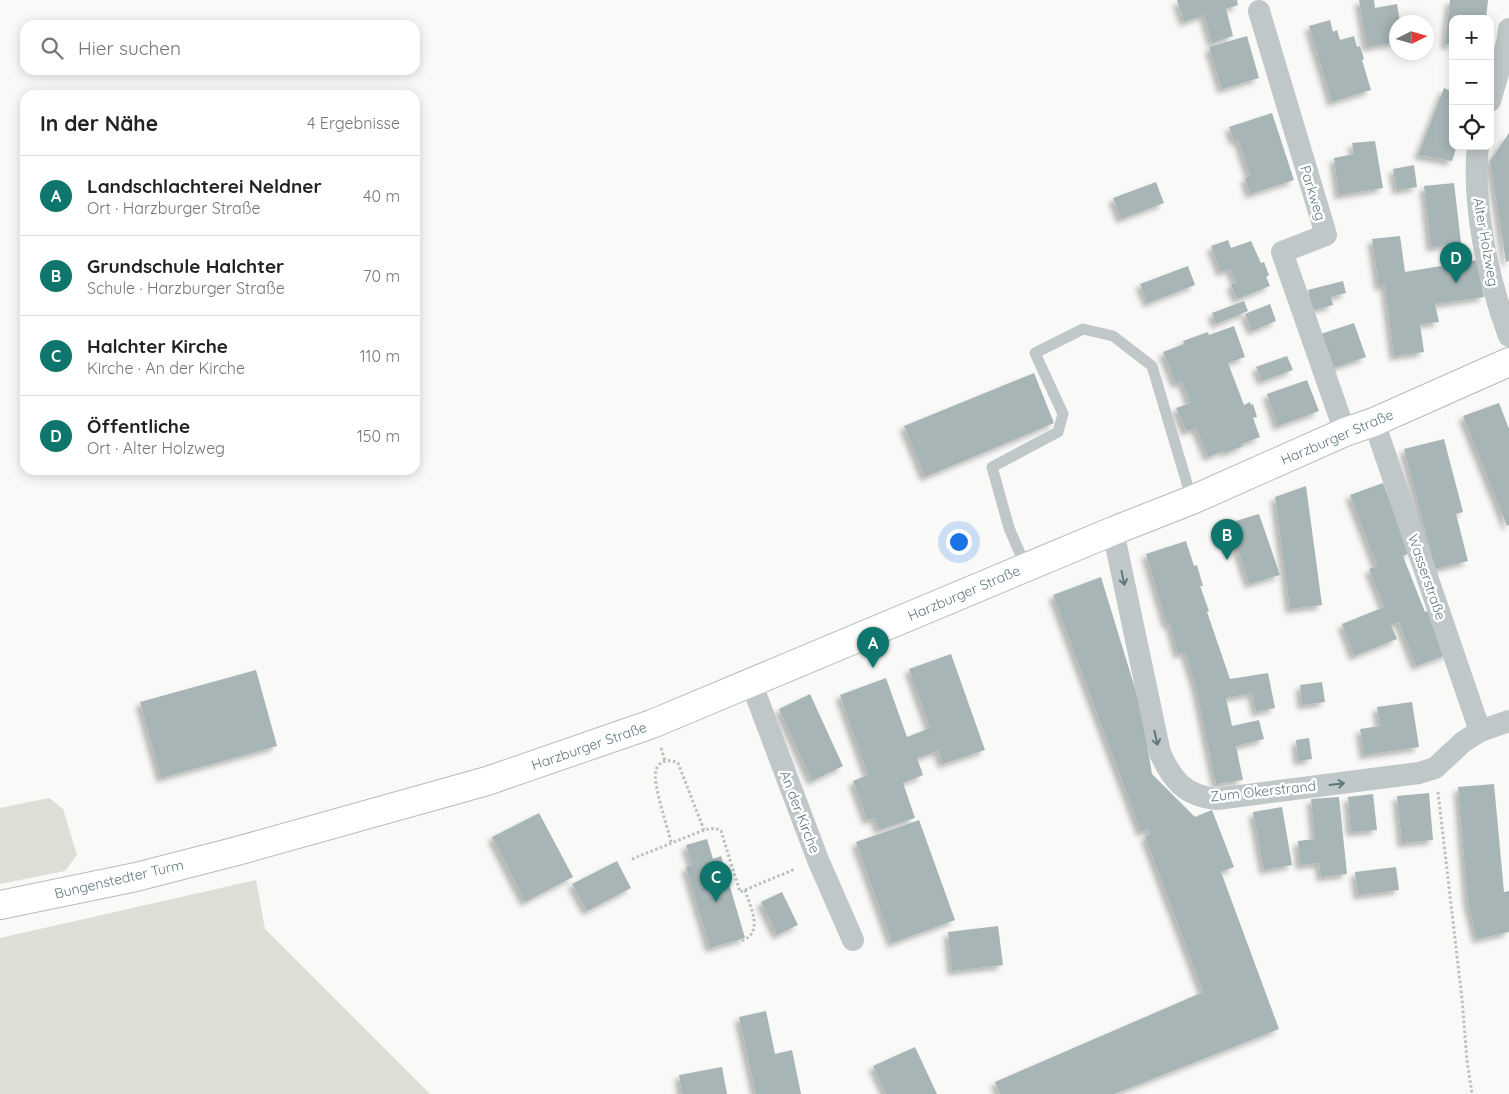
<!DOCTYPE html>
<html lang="de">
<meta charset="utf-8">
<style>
:root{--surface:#fff;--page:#f2f2f2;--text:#222;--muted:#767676;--line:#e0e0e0;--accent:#0f766e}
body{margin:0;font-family:Quicksand,sans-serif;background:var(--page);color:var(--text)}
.controls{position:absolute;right:15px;top:15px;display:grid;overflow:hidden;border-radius:10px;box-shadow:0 2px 12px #0003}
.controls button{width:45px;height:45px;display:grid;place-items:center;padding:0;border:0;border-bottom:1px solid var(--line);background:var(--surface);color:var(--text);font:25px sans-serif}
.compass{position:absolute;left:1389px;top:15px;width:45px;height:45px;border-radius:50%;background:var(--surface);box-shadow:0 2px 12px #0003;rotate:85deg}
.you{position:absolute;left:958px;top:541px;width:18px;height:18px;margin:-12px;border:4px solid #fff;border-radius:50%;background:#1a73e8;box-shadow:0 0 0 8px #1a73e833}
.badge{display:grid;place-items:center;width:32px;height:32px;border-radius:50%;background:var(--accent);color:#fff;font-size:16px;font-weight:700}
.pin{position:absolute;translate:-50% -41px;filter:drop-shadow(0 1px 2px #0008)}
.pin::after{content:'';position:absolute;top:26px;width:18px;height:15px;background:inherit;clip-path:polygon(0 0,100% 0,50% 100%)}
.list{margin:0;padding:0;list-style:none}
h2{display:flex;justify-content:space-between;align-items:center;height:65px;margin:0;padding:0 20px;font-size:21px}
h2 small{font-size:16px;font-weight:400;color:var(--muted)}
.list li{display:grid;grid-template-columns:32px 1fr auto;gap:15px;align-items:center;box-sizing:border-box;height:80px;padding:0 20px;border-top:1px solid var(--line)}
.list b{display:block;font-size:19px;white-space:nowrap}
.list p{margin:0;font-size:16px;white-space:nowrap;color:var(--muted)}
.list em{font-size:16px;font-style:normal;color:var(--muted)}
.icon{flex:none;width:28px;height:28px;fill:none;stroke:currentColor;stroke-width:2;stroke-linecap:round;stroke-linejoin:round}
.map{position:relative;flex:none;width:1509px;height:1094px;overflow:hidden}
.search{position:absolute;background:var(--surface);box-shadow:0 2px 12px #0003;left:20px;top:20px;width:400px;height:55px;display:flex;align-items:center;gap:12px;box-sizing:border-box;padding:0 18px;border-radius:15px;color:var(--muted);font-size:19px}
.panel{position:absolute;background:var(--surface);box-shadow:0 2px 12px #0003;left:20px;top:90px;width:400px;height:385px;border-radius:15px}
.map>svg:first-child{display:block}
</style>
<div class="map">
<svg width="1509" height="1094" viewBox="0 0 1509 1094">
<defs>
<filter id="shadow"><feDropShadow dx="-4.5" dy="4.5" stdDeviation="2.5" flood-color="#0004"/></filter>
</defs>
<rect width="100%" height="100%" fill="#f9f9f7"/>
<g fill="#dbdfd6">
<polygon points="49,798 63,809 77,855 65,871 0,884 0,808"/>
<polygon points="256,880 265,929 430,1094 0,1094 0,938"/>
</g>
<g fill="#a7b5b7" filter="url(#shadow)">
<polygon points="1177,0 1237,0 1238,5 1226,9 1233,36 1212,43 1204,15 1184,22"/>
<polygon points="1359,0 1374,0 1375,8 1397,4 1400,22 1396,22 1396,42 1367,47"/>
<polygon points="1450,0 1488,0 1486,19 1453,19 1453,45 1445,44"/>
<polygon points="1330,20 1333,32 1337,30 1340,40 1354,36 1357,47 1360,46 1364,59 1362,60 1371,90 1332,102 1309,26"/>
<polygon points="1247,36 1259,78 1222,89 1209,47"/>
<polygon points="1444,88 1453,92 1453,146 1457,146 1452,161 1418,155"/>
<polygon points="1272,113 1294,180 1250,194 1245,178 1250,176 1238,139 1234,141 1229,127"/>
<polygon points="1509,133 1509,261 1506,262 1490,161"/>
<polygon points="1375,141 1383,188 1339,195 1334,158 1354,154 1352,143"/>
<polygon points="1414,165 1417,187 1397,190 1393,169"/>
<polygon points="1156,182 1164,203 1121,219 1113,198"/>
<polygon points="1454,183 1461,243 1431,247 1424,186"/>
<polygon points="1400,236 1405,272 1477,260 1484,297 1435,304 1439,322 1420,324 1424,352 1394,356 1385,285 1379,286 1372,239"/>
<polygon points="1228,240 1231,248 1251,241 1261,263 1264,262 1269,275 1266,277 1270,286 1237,299 1231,285 1236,282 1230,269 1221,272 1211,246"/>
<polygon points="1188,266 1195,285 1148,303 1140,284"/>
<polygon points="1343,281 1346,293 1331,297 1333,305 1313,310 1308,290"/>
<polygon points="1244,301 1248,311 1216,324 1212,313"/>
<polygon points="1270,304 1276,321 1252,331 1245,314"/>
<polygon points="1354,323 1366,357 1333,368 1321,334"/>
<polygon points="1234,326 1245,357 1228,363 1244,405 1250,402 1251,405 1253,404 1257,417 1253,418 1260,437 1242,444 1243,446 1225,453 1225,450 1208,457 1196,428 1186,431 1176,408 1190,403 1182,381 1176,384 1163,352 1184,344 1183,341 1208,332 1209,335"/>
<polygon points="1287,356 1293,370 1262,381 1256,367"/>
<polygon points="1034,373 1054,423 925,477 904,426"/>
<polygon points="1307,380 1319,411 1278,426 1267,394"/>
<polygon points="1499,403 1509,429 1509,525 1507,526 1463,416"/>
<polygon points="1444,439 1463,512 1456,514 1468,561 1435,569 1404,449"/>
<polygon points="1383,483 1410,553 1403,556 1425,612 1432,610 1449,654 1416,666 1399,622 1391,625 1397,639 1354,656 1342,624 1384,607 1369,569 1377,566 1350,495"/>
<polygon points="1306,486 1322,605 1290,609 1275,497"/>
<polygon points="1259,514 1280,575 1249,584 1229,523"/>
<polygon points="1186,541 1194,566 1197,565 1203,586 1200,586 1209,611 1207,612 1230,679 1268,673 1275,708 1256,712 1252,693 1226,698 1232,726 1259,720 1264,739 1236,746 1243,780 1216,784 1196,687 1185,652 1178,654 1170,624 1167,625 1146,554"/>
<polygon points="1101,577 1141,708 1152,774 1195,817 1212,810 1234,867 1221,872 1279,1029 1114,1094 1000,1094 995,1082 1203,992 1145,836 1150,834 1149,829 1141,832 1053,595"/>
<polygon points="951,654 985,750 943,764 938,751 917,758 923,775 903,783 915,818 879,830 875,818 867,820 853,781 868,775 840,695 886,678 907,737 930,728 909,669"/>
<polygon points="256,670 277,746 161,778 140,702"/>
<polygon points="1322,682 1325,702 1302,705 1300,685"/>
<polygon points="810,694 843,766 812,781 779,709"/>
<polygon points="1412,702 1419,747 1364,755 1360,729 1380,726 1377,707"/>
<polygon points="1309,738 1312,759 1298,761 1296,740"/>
<polygon points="1494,784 1504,892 1509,891 1509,932 1477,939 1468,903 1458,787"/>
<polygon points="1429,793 1433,840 1402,843 1397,796"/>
<polygon points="1373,794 1377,830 1351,832 1348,797"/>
<polygon points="1339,797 1347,874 1321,877 1319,863 1300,865 1298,841 1315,839 1311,799"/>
<polygon points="1282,807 1292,865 1264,870 1253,812"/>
<polygon points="539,813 573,877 525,902 492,837"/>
<polygon points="919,820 955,920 892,943 856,842"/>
<polygon points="707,839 713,859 721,856 745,938 710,948 686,867 692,865 686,845"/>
<polygon points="617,861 631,888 587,911 572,884"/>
<polygon points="1396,867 1399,890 1358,895 1355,872"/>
<polygon points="782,892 798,925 777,935 761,902"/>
<polygon points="998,926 1003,965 952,971 948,932"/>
<polygon points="766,1011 775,1054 792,1050 801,1094 756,1094 739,1017"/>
<polygon points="915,1047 937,1094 886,1094 873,1066"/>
<polygon points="722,1067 727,1094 682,1094 679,1075"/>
</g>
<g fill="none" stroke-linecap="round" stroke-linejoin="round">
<defs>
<polyline id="secondary" points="0,905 136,877 237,851 487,781 652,724 1113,531 1192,500 1345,432 1374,422 1509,362"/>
</defs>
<use href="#secondary" stroke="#b2bcbe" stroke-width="30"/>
<g stroke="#bac0c1" stroke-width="3" stroke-dasharray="2.5 2.5" stroke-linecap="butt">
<polyline points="661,748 665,761"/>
<polyline points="1438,792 1462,999 1467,1060 1472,1094"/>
<path d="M 671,842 C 668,828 652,783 656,770 C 659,760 670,759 678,763 L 704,830"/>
<path d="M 632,859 L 704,830 L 715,828 L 721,831 L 740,892 L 745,890 C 750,907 765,933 741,941"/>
<polyline points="745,890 795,869"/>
</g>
<polyline stroke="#c0c7c9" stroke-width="11" points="1026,567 1009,528 992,467 1058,432 1063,414 1035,353 1083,329 1113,336 1152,366 1192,500"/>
<g stroke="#c0c7c9" stroke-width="22">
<polyline points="1259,11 1326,235 1282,252 1345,432"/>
<polyline points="1490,101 1507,43 1509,29"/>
<path d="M 1478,146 C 1472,205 1488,280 1509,336"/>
<polyline points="1374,422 1480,731"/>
<path d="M 1113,531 L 1160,753 C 1172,780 1185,796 1217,799 L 1419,773 L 1435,768 L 1463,742 L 1480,731 L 1509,721"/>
<polyline points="751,682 818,860 853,940"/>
</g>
<use href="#secondary" stroke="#fff" stroke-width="28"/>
</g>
<defs><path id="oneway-shaft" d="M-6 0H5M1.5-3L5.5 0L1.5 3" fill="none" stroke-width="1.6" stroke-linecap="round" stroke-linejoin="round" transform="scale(1.25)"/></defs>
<g stroke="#5f787d">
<use href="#oneway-shaft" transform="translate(1123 578) rotate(78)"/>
<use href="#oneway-shaft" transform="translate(1156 738) rotate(77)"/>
<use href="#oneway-shaft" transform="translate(1337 784) rotate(-7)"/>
</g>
<g text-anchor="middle" stroke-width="5" stroke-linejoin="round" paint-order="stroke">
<g font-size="14" fill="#5f787d" stroke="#fff">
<text transform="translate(1313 193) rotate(73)" y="5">Parkweg</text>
<text transform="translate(1486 242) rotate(80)" y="5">Alter Holzweg</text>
<text transform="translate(1337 437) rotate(-23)" y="5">Harzburger Straße</text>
<text transform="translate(1427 577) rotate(71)" y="5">Wasserstraße</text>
<text transform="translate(964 593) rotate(-23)" y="5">Harzburger Straße</text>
<text transform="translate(589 746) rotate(-19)" y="5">Harzburger Straße</text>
<text transform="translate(1263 791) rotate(-6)" y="5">Zum Okerstrand</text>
<text transform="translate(800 812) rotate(69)" y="5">An der Kirche</text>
<text transform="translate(119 879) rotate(-13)" y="5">Bungenstedter Turm</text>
</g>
</g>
</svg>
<div class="controls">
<button>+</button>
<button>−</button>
<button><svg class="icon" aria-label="locate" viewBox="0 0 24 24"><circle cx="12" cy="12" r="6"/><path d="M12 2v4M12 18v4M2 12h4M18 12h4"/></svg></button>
</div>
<svg class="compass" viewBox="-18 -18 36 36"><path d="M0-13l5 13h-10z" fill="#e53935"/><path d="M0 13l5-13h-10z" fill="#767676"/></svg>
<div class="you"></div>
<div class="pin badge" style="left:873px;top:668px">A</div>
<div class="pin badge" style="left:1227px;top:560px">B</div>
<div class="pin badge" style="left:716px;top:902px">C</div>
<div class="pin badge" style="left:1456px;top:283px">D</div>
<div class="search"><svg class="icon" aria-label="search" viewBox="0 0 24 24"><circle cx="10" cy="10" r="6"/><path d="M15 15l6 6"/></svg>Hier suchen</div>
<section class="panel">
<h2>In der Nähe<small>4 Ergebnisse</small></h2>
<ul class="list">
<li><span class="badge">A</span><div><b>Landschlachterei Neldner</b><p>Ort · Harzburger Straße</p></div><em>40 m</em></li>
<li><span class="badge">B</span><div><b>Grundschule Halchter</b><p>Schule · Harzburger Straße</p></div><em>70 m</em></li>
<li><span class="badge">C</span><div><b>Halchter Kirche</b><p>Kirche · An der Kirche</p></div><em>110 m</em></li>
<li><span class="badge">D</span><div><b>Öffentliche</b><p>Ort · Alter Holzweg</p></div><em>150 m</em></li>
</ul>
</section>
</div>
